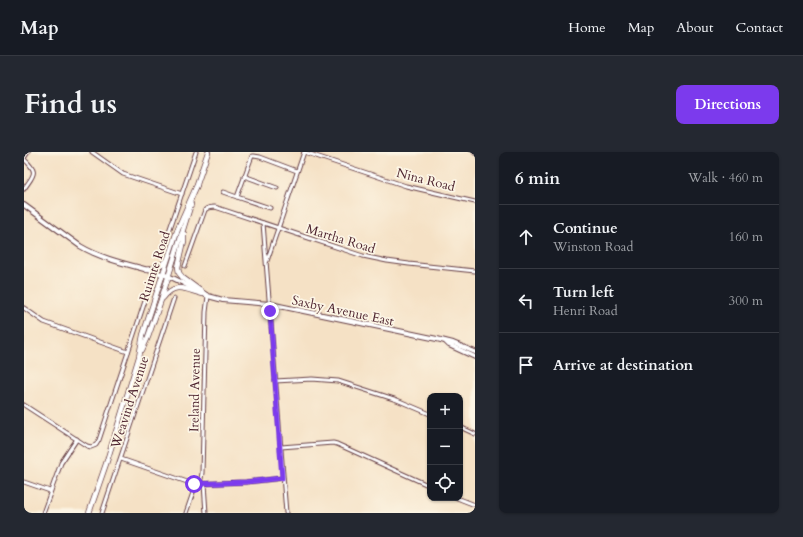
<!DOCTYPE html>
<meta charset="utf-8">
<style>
:root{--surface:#171b24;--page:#242831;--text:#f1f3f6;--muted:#9ea1a6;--line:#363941;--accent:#7c3aed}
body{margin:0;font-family:Cardo,serif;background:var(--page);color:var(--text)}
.controls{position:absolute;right:12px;bottom:12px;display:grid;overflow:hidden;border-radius:8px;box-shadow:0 1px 3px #0004}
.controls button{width:36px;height:36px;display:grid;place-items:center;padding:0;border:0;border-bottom:1px solid var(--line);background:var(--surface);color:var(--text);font:20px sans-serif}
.stop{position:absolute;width:12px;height:12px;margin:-9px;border:3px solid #7c3aed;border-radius:50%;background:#fff}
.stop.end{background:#7c3aed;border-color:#fff;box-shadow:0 1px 4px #0008}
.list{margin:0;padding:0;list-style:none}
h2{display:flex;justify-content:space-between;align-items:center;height:52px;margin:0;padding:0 16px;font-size:17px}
h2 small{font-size:13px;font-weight:400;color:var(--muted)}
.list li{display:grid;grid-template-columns:26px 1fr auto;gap:12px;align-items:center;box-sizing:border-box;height:64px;padding:0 16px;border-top:1px solid var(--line)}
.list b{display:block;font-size:15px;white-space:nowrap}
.list p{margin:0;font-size:13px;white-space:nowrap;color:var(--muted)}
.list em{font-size:13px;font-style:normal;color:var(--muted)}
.icon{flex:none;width:22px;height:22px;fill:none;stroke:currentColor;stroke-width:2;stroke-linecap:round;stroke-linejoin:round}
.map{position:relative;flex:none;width:451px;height:361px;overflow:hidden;border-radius:8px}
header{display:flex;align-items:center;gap:24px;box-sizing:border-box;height:56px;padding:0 20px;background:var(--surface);border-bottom:1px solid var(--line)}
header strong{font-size:19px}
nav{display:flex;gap:22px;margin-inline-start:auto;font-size:14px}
.intro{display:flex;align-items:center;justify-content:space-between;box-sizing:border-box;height:96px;padding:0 24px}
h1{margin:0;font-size:28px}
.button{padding:10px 18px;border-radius:8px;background:var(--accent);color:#fff;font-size:14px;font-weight:700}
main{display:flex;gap:24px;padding:0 24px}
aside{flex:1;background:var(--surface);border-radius:8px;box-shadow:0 1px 3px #0004}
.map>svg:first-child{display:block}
</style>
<header>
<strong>Map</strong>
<nav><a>Home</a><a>Map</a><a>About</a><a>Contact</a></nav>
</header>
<div class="intro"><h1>Find us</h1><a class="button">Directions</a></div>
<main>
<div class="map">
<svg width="451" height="361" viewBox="0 0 451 361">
<rect width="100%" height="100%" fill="#fcf5e5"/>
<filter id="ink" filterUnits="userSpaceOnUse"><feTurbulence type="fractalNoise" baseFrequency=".025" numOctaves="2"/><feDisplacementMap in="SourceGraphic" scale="8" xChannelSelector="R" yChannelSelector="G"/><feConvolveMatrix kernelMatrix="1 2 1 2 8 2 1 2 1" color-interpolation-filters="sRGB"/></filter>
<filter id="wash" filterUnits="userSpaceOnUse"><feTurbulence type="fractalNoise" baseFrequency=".012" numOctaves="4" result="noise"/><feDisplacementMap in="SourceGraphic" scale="16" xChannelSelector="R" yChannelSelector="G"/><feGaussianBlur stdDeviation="0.9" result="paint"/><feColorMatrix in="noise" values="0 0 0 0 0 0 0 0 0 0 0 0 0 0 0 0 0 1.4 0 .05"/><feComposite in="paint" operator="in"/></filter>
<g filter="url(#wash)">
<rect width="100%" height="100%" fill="#f5e1c5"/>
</g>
<g filter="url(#ink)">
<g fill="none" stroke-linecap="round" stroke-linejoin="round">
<defs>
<g id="minor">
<polyline points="68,0 99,22 158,42"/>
<polyline points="280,0 382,34 451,50"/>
<polyline points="450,0 451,1"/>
<polyline points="0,6 4,0"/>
<path d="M 0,7 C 15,21 10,22 0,37"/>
<polyline points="220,24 253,36"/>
<polyline points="199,40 213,45"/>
<polyline points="246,56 213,45 228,4 230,4 236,5 273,19"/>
<polyline points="239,71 262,361"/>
<polyline points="138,100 172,0"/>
<polyline points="243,109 280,0"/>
<path d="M 161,114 L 181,58 C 184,55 187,55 191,55 L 339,104 L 363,109 L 385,112 L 451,119"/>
<polyline points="0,156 20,170 104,200"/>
<polyline points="251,229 288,227 314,229 373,248 406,262"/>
<polyline points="0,253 63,294 67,295 72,293 75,288 125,137"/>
<polyline points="436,275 451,282"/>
<polyline points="257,295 309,291 313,292 406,334"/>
<polyline points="97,307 169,332 222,330 259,326"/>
<polyline points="0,330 26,339"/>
<polyline points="176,332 178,321 182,160 184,144"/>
<polyline points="180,332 182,361"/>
<polyline points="433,346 451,353"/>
<polyline points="19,361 37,311 53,287"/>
<polyline points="78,361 150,146"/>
<polyline points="162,361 172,332"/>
</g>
<g id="tertiary">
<path d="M 0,53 L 56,94 C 83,110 115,114 144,124 C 154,128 163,133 172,138"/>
<polyline points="180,142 184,144 199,148 246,152 413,187 429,191 451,200"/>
<polyline points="422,190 425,193 451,205"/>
</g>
<g id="secondary">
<polyline points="172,35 184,0"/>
<polyline points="160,82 160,89 154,115 155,121 159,126 182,143"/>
<path d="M 122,118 C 131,116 137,115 143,107"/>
<path d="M 139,146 C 152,129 162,138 179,142"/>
<polyline points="118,198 124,185 137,148 167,52"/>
<polyline points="65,361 82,312 115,205 119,183 132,143 154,76 173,33"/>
</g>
</defs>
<use href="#minor" stroke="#643c42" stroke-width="5"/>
<use href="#tertiary" stroke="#643c42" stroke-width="6"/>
<use href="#secondary" stroke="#643c42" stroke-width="6"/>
<use href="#minor" stroke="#fff" stroke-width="3"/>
<use href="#tertiary" stroke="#fff" stroke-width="4"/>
<use href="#secondary" stroke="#fff" stroke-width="4.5"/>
</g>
</g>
<g fill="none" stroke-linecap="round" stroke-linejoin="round" filter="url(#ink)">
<polyline stroke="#7c3aed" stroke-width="5" points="170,332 222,330 258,326 246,159"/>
</g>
<g text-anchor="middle" stroke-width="3.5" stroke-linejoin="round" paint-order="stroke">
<g font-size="13" fill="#4a1f2b" stroke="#fcf5e5">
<text transform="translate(402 27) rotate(14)" y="5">Nina Road</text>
<text transform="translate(317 86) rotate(17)" y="5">Martha Road</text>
<text transform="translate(130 114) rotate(-72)" y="5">Ruimte Road</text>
<text transform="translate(319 158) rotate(12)" y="5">Saxby Avenue East</text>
<text transform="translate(170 238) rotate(-89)" y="5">Ireland Avenue</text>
<text transform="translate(105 250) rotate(-72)" y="5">Weavind Avenue</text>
</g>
</g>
</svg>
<div class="controls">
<button>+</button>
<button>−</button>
<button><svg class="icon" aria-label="locate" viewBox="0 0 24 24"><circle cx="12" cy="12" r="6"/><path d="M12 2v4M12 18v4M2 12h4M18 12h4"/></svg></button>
</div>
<div class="stop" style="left:170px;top:332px"></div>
<div class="stop end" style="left:246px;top:159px"></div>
</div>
<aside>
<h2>6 min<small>Walk · 460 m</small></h2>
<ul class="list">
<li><svg class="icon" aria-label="ahead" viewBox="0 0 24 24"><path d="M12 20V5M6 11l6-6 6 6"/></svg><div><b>Continue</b><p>Winston Road</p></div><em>160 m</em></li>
<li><svg class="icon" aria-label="left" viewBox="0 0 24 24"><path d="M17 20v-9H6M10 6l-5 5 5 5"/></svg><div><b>Turn left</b><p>Henri Road</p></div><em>300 m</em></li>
<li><svg class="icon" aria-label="arrive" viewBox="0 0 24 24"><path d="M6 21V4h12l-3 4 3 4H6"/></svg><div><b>Arrive at destination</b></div></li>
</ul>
</aside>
</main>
